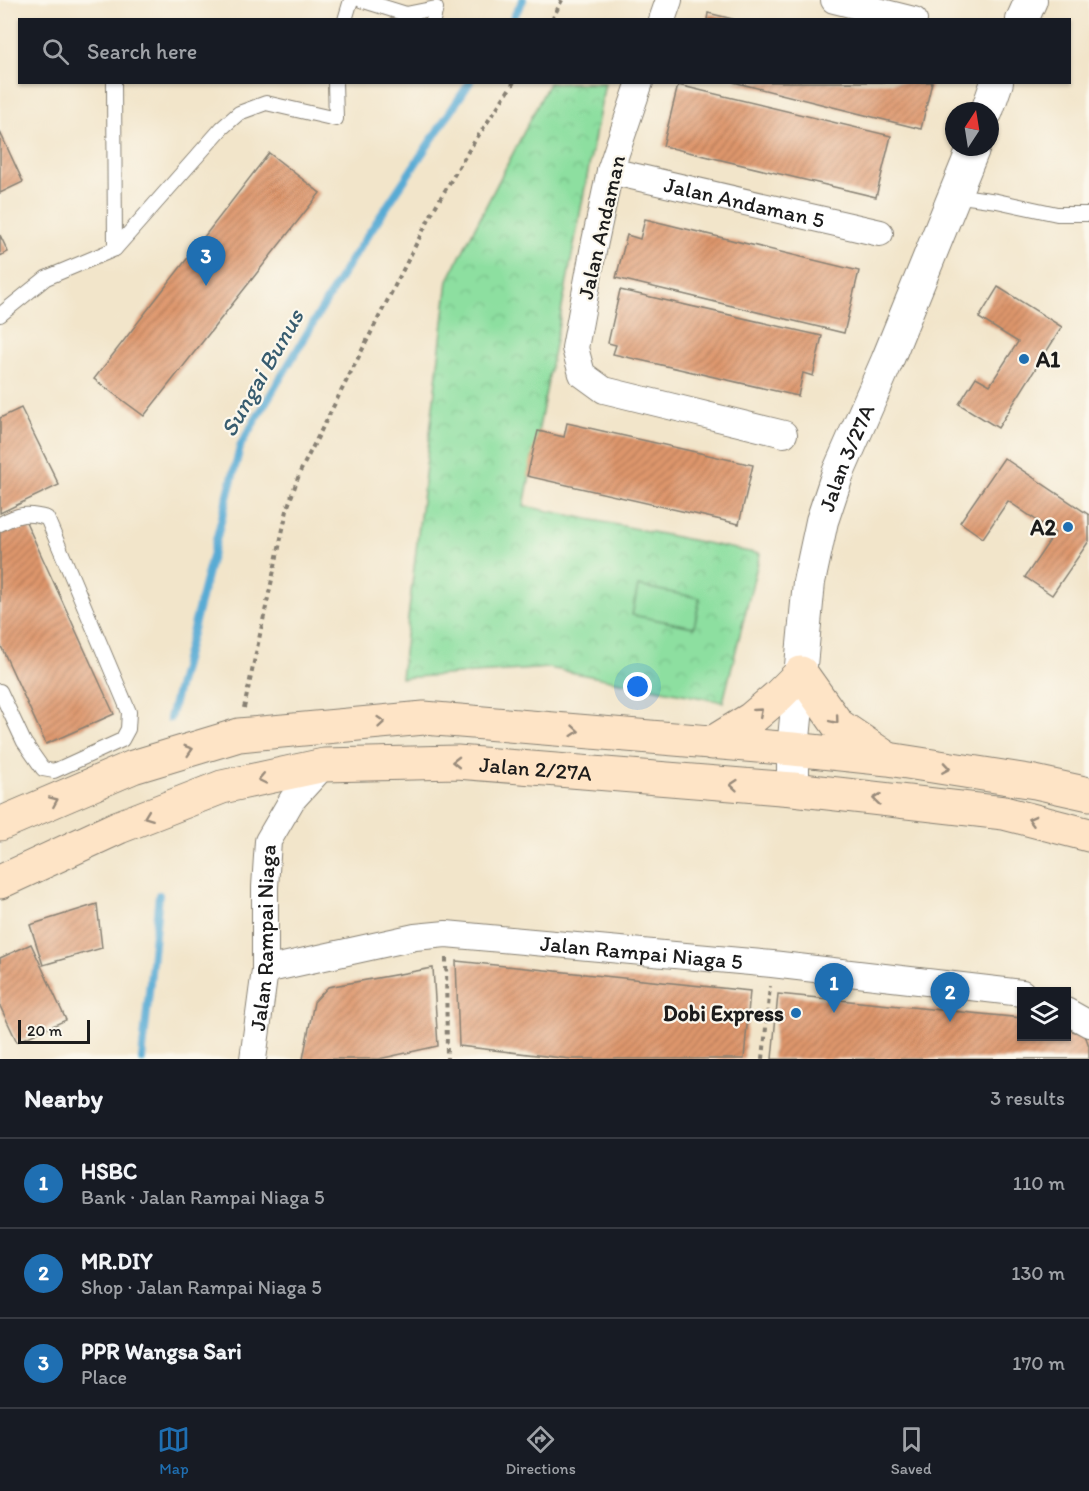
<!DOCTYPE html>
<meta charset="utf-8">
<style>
:root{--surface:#171b24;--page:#242831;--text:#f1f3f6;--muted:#9ea1a6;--line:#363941;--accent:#1f6fb2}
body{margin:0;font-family:Itim,sans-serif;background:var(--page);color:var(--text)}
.controls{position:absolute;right:18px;bottom:18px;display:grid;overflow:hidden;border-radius:0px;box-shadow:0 2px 4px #0004}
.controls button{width:54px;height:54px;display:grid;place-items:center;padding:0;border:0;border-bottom:2px solid var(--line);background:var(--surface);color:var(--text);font:30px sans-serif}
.compass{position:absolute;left:945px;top:102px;width:54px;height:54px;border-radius:50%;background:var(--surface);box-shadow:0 2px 4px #0004;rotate:12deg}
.scale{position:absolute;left:18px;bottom:15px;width:72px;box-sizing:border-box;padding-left:6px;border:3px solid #1c1c1c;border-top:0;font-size:16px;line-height:21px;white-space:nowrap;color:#1c1c1c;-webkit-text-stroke:4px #fbf7ec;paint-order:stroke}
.you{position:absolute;left:638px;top:687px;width:21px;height:21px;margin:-15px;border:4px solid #fff;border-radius:50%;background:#1a73e8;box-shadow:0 0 0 9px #1a73e833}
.badge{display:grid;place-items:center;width:39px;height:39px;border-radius:50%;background:var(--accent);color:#fff;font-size:20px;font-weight:700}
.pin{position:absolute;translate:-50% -50px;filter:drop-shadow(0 2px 3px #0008)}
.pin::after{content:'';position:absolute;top:32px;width:21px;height:18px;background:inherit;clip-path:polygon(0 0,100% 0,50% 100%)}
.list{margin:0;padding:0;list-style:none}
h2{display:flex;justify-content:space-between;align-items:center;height:78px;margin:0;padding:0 24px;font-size:26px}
h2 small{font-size:20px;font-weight:400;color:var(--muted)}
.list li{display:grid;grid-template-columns:39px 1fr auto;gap:18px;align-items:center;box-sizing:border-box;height:90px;padding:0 24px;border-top:2px solid var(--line)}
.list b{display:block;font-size:22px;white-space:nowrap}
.list p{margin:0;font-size:20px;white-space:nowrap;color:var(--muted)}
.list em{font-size:20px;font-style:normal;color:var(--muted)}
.icon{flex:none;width:33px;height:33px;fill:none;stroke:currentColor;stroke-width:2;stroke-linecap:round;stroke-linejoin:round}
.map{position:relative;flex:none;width:1089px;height:1059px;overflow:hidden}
.search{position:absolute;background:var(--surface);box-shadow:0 2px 4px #0004;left:18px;right:18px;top:18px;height:66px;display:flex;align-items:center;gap:15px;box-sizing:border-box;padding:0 21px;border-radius:0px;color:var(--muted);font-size:22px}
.sheet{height:348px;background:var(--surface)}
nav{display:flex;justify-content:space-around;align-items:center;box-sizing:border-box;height:84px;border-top:2px solid var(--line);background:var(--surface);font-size:16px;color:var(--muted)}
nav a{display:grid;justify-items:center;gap:3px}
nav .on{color:var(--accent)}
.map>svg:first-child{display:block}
</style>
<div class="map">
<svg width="1089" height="1059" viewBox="0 0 1089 1059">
<defs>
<pattern id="park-crowns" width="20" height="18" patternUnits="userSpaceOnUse" patternTransform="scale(1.5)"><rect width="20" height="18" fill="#8ddfa0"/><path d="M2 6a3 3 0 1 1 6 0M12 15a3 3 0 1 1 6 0" fill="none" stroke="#79bf89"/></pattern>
<pattern id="building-hatch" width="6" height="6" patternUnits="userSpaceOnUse" patternTransform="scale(1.5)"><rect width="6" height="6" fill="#de966c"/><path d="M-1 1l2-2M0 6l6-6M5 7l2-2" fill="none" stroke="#b37a58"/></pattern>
</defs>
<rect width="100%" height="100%" fill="#fbf7ec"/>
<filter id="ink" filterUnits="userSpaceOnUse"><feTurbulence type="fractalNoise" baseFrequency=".0167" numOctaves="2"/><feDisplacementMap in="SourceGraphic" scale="12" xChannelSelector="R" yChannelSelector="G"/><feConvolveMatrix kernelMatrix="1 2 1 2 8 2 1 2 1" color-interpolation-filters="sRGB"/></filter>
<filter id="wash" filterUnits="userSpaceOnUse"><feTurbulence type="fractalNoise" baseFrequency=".008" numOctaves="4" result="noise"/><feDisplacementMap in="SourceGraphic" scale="24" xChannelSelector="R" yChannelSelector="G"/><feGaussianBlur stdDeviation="1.35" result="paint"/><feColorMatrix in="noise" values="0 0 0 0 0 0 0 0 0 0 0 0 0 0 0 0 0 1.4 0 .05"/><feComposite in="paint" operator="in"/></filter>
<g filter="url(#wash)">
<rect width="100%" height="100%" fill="#f2e5ca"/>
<polygon fill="url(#park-crowns)" stroke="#547e5e" stroke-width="1.5" points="549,83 605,83 524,506 760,554 723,702 549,668 401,678 448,280"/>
<polygon fill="#8ddfa0" stroke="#547e5e" stroke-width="1.5" points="638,586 700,598 694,627 632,615"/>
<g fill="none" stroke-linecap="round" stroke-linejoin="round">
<g stroke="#59abd4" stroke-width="8">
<polyline points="512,20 523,0"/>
<polyline points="170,718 241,444 349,263 470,82"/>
<polyline points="142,1059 159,895"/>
</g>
</g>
<g id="blocks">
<g fill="url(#building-hatch)">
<polygon points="708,13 733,19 733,20 707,20"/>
<polygon points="733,82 932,82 921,129"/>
<polygon points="678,85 891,136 876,197 663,146"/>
<polygon points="0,132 23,182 0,193"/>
<polygon points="269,153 320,193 144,416 94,379"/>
<polygon points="645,219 859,271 844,333 616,278 627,235 640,239"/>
<polygon points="0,235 8,252 0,256"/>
<polygon points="998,287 1062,327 998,428 959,404 976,377 990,385 1018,342 979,318"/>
<polygon points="620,290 822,336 813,376 803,373 798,396 613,354 616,345 608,343"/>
<polygon points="21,408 59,485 0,513 0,418"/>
<polygon points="567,423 753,465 739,524 527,476 538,431 564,437"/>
<polygon points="1004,458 1089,515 1089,541 1052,595 1025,577 1055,533 1008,501 983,538 960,522"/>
<polygon points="21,511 114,714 46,744 0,644 0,521"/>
<polygon points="97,904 102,948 43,965 30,925"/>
<polygon points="31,944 66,1020 17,1042 0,1006 0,958"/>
<polygon points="456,961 750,991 744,1059 571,1059 459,1046"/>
<polygon points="433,968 438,1046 379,1059 303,1059 314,1002 328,987"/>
<polygon points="778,994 1022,1018 1022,1036 1066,1036 1066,1029 1085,1035 1089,1046 1089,1059 772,1059"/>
</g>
</g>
</g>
<g filter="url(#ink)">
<use href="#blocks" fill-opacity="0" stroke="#878073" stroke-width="1.5"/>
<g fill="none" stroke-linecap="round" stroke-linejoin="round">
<defs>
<g id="service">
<polyline points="361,0 406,14 436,8 433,20"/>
<polyline points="345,20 351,0"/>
<polyline points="114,82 115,249"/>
<polyline points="954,195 997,201 1057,214 1089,214"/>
<polyline points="0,315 46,278 115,249 222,128 239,113 266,103 336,119 335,82"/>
<path d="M 0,524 C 18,514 27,512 47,518 L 129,712 L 128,729 L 122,740 L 54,771 L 43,769 L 24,742 L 0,691"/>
</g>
<g id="minor">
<polyline points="834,0 914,20"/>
<polyline points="662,20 669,0"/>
<polyline points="640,82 610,171 594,246 575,348 582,374 604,390 784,434"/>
<path id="s1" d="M 610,171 L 880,233"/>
<path id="s2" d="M 265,970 L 415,937 L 446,934 L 772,964 L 1022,993"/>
<polyline points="1066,1011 1089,1024"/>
<path id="s3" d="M 253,1059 L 265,970 L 265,887 L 268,841 L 292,800 L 324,765"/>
</g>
<g id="tertiary">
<polyline points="1022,20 1031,0"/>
<polyline points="987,111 997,82"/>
<path id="s4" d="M 793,789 L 793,749 L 809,582 L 822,521 L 838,473 L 887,361 L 974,147"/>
</g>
<g id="secondary">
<polyline points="712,743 751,719 778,696 801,673 838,725 885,757"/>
<polyline points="0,824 133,767 239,735 424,718 793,749 888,759 1035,782 1089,794"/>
<path id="s5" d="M 0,882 L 119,827 L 222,787 L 324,765 L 457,762 L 793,789 L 1004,813 L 1089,835"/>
</g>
</defs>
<use href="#service" stroke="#878073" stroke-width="16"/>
<use href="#minor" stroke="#878073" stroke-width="28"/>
<use href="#tertiary" stroke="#878073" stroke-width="34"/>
<use href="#secondary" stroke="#878073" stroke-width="35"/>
<g stroke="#878073" stroke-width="4" stroke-dasharray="4.5 4.5" stroke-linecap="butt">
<polyline points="552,20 562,0"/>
<polyline points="244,708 288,506 300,472 434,209 469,150 514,82"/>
<polyline points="446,958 447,1059"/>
<polyline points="763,1059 770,986"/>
</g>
<use href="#service" stroke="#fff" stroke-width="14"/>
<use href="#minor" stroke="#fff" stroke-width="26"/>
<use href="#tertiary" stroke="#fff" stroke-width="32"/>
<use href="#secondary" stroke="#fee4c6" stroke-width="33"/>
</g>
<defs><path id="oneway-chevron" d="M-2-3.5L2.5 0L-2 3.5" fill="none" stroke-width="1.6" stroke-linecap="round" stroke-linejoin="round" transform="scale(1.5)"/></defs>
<g stroke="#988a7a">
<use href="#oneway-chevron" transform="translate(759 712) rotate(-41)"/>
<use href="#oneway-chevron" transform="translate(835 720) rotate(50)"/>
<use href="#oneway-chevron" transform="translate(381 722) rotate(-5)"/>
<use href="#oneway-chevron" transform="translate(575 731) rotate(5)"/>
<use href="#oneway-chevron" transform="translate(189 750) rotate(-17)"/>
<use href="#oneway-chevron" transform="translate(456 762) rotate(-179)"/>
<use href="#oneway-chevron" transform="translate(946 768) rotate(9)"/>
<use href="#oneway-chevron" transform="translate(262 779) rotate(168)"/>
<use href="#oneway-chevron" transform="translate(734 785) rotate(-175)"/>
<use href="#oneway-chevron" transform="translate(877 799) rotate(-174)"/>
<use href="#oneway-chevron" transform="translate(54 801) rotate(-23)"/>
<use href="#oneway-chevron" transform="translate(148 816) rotate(159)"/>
<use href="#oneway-chevron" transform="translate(1032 820) rotate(-165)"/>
</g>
</g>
<g fill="#1f6fb2" stroke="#fbf7ec" stroke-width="2">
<circle cx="1024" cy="359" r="6"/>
<circle cx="1068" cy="527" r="6"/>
<circle cx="796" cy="1013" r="6"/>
</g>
<g text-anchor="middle" stroke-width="4.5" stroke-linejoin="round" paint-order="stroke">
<g font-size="22" fill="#1c1c1c" stroke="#fbf7ec">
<text dy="8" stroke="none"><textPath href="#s1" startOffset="138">Jalan Andaman 5</textPath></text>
<text transform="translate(601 227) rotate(-77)" y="8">Jalan Andaman</text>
<text dy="8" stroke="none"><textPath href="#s4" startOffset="338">Jalan 3/27A</textPath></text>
<text dy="8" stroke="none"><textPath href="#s5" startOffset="558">Jalan 2/27A</textPath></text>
<text dy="8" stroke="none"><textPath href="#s3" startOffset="122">Jalan Rampai Niaga</textPath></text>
<text dy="8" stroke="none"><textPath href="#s2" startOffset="381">Jalan Rampai Niaga 5</textPath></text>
</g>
<g font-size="22" font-weight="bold" fill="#1c1c1c" stroke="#fbf7ec" text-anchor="end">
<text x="1036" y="367" text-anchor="start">A1</text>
<text x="1056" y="535">A2</text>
<text x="784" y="1021">Dobi Express</text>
</g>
<g font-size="24" font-style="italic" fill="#375c6f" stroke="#fbf7ec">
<text transform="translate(262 373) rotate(-60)" y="8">Sungai Bunus</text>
</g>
</g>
</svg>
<div class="controls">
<button><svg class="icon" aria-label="layers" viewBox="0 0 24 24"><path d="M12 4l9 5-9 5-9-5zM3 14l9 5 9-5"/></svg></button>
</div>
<svg class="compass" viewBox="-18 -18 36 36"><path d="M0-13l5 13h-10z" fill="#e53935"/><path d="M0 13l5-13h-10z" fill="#9ea1a6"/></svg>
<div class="scale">20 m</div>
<div class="you"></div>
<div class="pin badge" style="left:834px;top:1013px">1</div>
<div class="pin badge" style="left:950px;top:1022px">2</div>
<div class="pin badge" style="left:206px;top:286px">3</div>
<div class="search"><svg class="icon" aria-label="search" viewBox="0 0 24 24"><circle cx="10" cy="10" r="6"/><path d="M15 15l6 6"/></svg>Search here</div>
</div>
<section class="sheet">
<h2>Nearby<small>3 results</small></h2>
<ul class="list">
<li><span class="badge">1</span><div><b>HSBC</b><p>Bank · Jalan Rampai Niaga 5</p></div><em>110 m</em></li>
<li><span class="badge">2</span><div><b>MR.DIY</b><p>Shop · Jalan Rampai Niaga 5</p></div><em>130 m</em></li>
<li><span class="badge">3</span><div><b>PPR Wangsa Sari</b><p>Place</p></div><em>170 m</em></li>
</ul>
</section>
<nav>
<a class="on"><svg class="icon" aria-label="map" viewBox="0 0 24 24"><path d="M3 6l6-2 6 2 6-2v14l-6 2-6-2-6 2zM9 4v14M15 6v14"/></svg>Map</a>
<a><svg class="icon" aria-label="directions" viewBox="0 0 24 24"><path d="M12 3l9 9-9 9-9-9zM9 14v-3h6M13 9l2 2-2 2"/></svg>Directions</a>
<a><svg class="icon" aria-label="saved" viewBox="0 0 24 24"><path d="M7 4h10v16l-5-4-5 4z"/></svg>Saved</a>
</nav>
